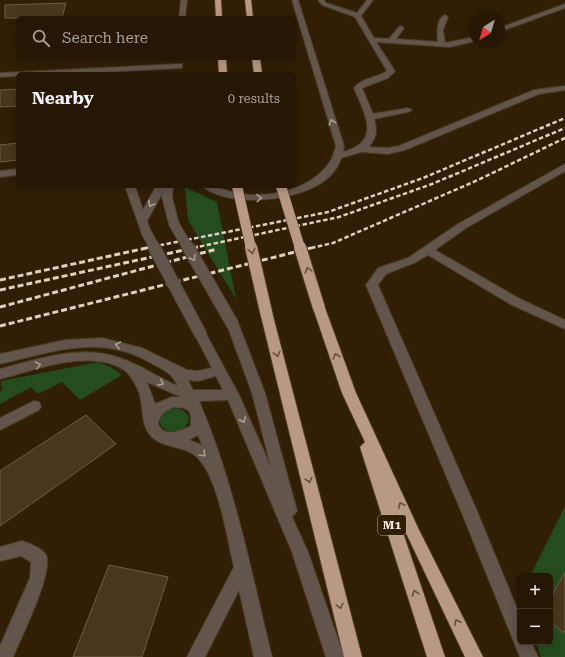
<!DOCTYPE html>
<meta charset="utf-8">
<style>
:root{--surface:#251704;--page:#312413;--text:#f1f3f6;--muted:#a39f9a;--line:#423626}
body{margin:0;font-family:"Roboto Serif",serif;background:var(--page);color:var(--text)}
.controls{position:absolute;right:12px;bottom:12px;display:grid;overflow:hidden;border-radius:6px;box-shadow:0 2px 10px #0003}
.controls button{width:36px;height:36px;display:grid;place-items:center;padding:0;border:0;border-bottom:1px solid var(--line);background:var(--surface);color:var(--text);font:20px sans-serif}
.compass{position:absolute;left:469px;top:12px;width:36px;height:36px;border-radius:50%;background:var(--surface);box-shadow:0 2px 10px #0003;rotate:217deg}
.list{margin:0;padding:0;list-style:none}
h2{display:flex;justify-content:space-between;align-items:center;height:52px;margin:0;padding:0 16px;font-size:17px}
h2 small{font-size:13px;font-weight:400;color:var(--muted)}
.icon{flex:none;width:22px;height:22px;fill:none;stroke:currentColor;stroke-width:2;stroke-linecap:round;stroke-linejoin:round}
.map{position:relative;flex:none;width:565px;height:657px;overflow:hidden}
.search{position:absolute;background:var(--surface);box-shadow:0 2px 10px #0003;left:16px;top:16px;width:280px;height:44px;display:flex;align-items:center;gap:10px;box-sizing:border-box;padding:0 14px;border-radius:6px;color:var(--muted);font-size:15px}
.panel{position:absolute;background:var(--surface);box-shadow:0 2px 10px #0003;left:16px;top:72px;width:280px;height:116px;border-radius:6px}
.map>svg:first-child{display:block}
</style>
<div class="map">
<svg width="565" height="657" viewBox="0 0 565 657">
<rect width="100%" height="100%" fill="#311f05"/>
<g fill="#254c1f">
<polygon points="185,187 217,202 236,299 188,220"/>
<polygon points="98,362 111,367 122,375 80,400 62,382 38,394 31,387 0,404 0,391 2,390 1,381"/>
<path d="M 176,408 C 184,410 193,415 187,424 C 174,446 139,416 176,408 Z"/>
<polygon points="565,506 565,657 541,657 536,642 550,642 550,576 530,576"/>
</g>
<g fill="#49361d" stroke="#715c42">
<polygon points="66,3 62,18 5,18 5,5"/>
<polygon points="18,89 18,106 0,107 0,90"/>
<polygon points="18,143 18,160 0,162 0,145"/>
<polygon points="86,415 116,444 0,526 0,471"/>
<polygon points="109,565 168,577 142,657 73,657"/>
<polygon points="565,572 565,633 550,623 550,599"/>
</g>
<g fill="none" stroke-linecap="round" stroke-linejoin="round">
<defs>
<g id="minor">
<polygon points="181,0 187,0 185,18 179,18"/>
<path d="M 292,0 L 298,0 L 344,146 L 343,152 C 382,141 365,115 354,88 C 361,78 377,78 387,71 L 355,17 L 322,5 L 318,0 L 324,0 L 326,3 L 357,13 L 367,0 L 373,0 L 361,16 L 374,38 L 389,39 L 399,27 L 401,26 L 404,28 L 396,39 L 438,42 C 437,34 436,19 445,15 L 448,17 L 443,30 L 445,43 L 475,37 L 475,41 L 450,47 L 376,42 L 395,71 L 388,78 L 362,88 L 373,114 L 408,108 L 412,110 L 408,112 L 374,119 C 378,130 376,138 369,147 L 388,148 L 399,146 L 534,90 L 565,86 L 565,90 L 539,94 L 405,150 L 388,154 L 361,152 L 341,158 C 330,196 263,204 231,198 C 222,196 209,193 203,186 C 219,186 227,192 242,194 C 272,198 311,189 329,163 C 333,159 334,152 336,146 Z"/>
<polygon points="565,4 565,8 499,32 499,28"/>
<polygon points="179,64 182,64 182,68 66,74 18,74 18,76 0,77 0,73"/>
<polygon points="565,164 565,171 466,228 435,250 518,298 565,320 565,329 510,304 428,255 416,262 386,274 378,285 477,511 520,616 520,642 531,642 538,657 520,657 461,511 366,285 378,268 408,258 458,224"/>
<polygon points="18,169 18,175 0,177 0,171"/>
<polygon points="125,186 135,186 143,210 156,186 173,186 172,197 179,224 178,226 170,226 169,224 162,197 163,192 147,221 151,232 150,234 142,234"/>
<path d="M 233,321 L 237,322 L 239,325 L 265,393 L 297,511 L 292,517 L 308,552 L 344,657 L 326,657 L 292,552 L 228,400 L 199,401 C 234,482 251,571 272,657 L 254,657 L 239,590 L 205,657 L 187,657 L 234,567 C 227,539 218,471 193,454 C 181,446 160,447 150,435 C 139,422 145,400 136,386 C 134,381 127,371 124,370 C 90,348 35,370 0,379 L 0,369 C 39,359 80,344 120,358 C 141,365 159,378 178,386 C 171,372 165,371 151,363 C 101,333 52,352 0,364 L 0,354 L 65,340 L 102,338 L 142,348 L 187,370 L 198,371 L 212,368 L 195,335 L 197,332 L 205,332 L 239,395 L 271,467 L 252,393 L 227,325 L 229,322 ZM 216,376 L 223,390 L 193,390 L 188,380 L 198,381 ZM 147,382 L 181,397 L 172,397 L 155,404 ZM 174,407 L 184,408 L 189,411 L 191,416 L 191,426 C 180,431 164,438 158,424 C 160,414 165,411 174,407 ZM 198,435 L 202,445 L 189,440 Z"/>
<polygon points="34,401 39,402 41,406 39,410 0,430 0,418"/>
<path d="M 22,541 C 29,543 42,548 46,555 C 54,572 21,638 13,657 L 0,657 L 0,646 L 30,578 L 31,562 L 21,556 L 0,561 L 0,547 Z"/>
</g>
<g id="highway">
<polygon points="215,0 221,0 222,18 216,18"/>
<polygon points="245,0 251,0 253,18 247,18"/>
<polygon points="218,58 226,58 227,74 219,74"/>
<polygon points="252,58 260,58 262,74 254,74"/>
<polygon points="319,304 325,308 356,393 419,530 483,657 465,657 396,512 445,657 427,657 360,447 365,442 342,393 313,308"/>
<polygon points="267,312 273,316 362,657 344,657 261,316"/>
</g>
</defs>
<use href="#minor" stroke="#4c3b23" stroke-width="2"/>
<use href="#highway" stroke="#4c3b23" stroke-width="2"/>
<use href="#minor" fill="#61554c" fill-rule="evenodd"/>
<use href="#highway" fill="#b89985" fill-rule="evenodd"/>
<g stroke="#ded1c1" stroke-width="2.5" stroke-dasharray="4.5 2.5" stroke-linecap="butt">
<polyline points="146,248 328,212 423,178 565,118"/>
<polyline points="193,248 339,217 432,184 565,128"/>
<polyline points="311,248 333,243 478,180 565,138"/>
</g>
<g stroke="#ded1c1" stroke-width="3" stroke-dasharray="6 3" stroke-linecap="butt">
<polyline points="0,280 151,247"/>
<polyline points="0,290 198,247"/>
<polyline points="0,307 217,249"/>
<polyline points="0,326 315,247"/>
</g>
<defs>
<g id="minor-bridge-far1">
<polyline points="174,224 188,248"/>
<polyline points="146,232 155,248"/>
</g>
<g id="minor-bridge">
<polyline points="154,247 201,335"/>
<polyline points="188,247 233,325"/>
</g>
<g id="highway-bridge-far1">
<polyline points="237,186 251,248"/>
<polyline points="281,186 300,248"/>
</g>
<g id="highway-bridge">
<polyline points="251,247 267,316"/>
<polyline points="300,247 319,308"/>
</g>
</defs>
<use href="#minor-bridge-far1" stroke="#4c3b23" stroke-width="11" stroke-linecap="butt"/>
<use href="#minor-bridge" stroke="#4c3b23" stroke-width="14" stroke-linecap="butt"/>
<use href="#highway-bridge-far1" stroke="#4c3b23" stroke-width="11" stroke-linecap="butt"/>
<use href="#highway-bridge" stroke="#4c3b23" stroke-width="14" stroke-linecap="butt"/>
<use href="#minor-bridge-far1" stroke="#61554c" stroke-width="10"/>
<use href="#minor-bridge" stroke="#61554c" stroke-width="12"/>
<use href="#highway-bridge-far1" stroke="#b89985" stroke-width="10"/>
<use href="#highway-bridge" stroke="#b89985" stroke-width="12"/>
</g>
<defs><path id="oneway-chevron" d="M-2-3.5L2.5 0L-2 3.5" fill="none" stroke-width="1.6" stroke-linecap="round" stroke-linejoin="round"/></defs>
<g stroke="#aa9e92">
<use href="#oneway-chevron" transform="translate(332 122) rotate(-107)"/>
<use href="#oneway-chevron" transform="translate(259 198) rotate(-2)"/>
<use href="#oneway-chevron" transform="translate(151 204) rotate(118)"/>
<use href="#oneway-chevron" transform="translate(193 258) rotate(60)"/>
<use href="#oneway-chevron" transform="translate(118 345) rotate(-168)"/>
<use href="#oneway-chevron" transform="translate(38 365) rotate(-13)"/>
<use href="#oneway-chevron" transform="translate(161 383) rotate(27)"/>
<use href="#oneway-chevron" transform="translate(243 420) rotate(67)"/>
<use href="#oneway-chevron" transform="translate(203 454) rotate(47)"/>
</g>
<g stroke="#675038">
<use href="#oneway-chevron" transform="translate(252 251) rotate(77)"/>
<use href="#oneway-chevron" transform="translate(308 270) rotate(-107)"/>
<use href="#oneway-chevron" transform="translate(277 354) rotate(76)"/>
<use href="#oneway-chevron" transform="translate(336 356) rotate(-109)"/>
<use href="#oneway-chevron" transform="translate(309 480) rotate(76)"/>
<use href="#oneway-chevron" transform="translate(401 505) rotate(-115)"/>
<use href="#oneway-chevron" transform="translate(415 593) rotate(-108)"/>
<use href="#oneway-chevron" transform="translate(340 606) rotate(76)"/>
<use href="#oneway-chevron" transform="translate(457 622) rotate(-116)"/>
</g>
<g text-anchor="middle" stroke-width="3" stroke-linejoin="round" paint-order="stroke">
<rect fill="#311f05" stroke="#baab99" stroke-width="1" x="378" y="515" width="28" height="20" rx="3"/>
<g font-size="12" font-weight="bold" fill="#f4e7d9">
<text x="392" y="529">M1</text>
</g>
</g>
</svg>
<div class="controls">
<button>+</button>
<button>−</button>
</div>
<svg class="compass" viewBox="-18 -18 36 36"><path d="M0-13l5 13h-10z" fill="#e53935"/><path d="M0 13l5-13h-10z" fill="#a39f9a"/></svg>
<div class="search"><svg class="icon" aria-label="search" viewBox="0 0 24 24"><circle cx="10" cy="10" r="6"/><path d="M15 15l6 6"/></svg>Search here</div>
<section class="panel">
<h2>Nearby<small>0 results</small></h2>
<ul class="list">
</ul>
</section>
</div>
